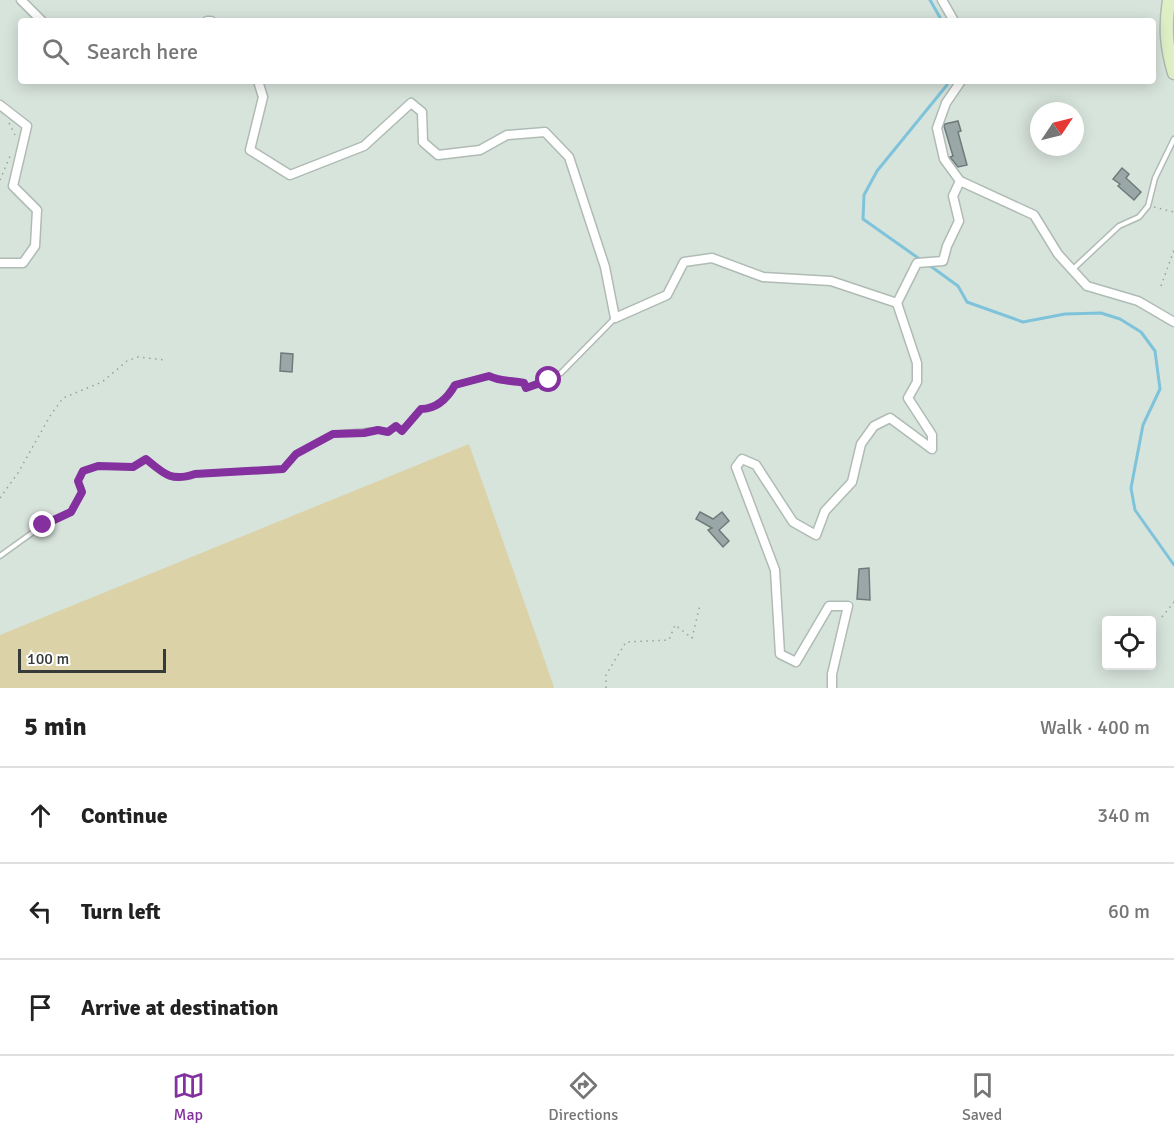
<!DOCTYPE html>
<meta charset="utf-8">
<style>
:root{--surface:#fff;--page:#f6f6f6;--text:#222;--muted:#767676;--line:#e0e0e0;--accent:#84309f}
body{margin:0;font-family:Signika,sans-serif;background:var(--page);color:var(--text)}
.controls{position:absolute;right:18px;bottom:18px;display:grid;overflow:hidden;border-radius:6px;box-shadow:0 3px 15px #0003}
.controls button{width:54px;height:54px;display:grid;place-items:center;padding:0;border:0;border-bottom:2px solid var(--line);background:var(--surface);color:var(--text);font:30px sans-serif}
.compass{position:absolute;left:1030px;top:102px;width:54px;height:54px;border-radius:50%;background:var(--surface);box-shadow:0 3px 15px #0003;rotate:55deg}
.scale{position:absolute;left:18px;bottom:15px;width:148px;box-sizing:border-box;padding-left:6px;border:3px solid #363b39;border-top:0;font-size:16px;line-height:21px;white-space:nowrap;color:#363b39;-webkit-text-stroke:4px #fff;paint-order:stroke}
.stop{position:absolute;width:18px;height:18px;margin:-14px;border:4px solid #84309f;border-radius:50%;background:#fff}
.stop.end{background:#84309f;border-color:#fff;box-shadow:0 2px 6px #0008}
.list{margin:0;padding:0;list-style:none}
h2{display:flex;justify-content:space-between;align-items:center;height:78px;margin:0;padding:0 24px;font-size:26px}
h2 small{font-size:20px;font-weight:400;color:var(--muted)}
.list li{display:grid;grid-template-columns:39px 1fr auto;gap:18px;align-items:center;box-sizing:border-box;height:96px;padding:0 24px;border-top:2px solid var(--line)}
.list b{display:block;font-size:22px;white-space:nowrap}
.list em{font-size:20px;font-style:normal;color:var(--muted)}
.icon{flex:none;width:33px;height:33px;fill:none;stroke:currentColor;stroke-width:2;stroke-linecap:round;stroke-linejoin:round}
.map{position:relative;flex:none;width:1174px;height:688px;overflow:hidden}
.search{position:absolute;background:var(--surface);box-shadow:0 3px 15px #0003;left:18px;right:18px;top:18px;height:66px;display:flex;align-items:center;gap:15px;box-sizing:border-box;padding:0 21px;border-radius:6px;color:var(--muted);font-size:22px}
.sheet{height:366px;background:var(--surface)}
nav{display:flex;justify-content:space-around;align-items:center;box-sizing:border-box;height:84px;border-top:2px solid var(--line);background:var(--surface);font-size:16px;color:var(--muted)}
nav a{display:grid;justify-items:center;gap:3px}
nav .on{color:var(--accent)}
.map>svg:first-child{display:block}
</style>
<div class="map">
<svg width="1174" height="688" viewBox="0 0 1174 688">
<rect width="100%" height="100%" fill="#d7e4dc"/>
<polygon fill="#dbd2a8" points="469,444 554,687 553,688 0,688 0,635"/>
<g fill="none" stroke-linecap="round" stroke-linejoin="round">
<g stroke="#7fc3db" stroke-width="3">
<polyline points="930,0 942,21"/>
<polyline points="921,260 863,219 864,195 877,171 947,85 947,81"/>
<polyline points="929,265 958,286 967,302 1023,322 1065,314 1101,313 1120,319 1141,332 1155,351 1160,389 1143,425 1131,488 1135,510 1174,565"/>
</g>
</g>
<g fill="#99a8a7" stroke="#6e7b7a" stroke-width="1.5">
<polygon points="958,121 961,131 958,132 967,165 958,167 950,157 953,156 944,126 945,124"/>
<polygon points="1122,168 1129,174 1126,178 1141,192 1134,200 1118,186 1120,184 1113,179"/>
<polygon points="281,353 293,354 292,372 280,371"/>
<polygon points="700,512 713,519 722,512 729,521 719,530 729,541 723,547 708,530 712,528 696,519"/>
<polygon points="869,568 870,600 857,599 859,569"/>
</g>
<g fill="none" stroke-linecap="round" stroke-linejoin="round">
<defs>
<g id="lane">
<polyline points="1072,270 1119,226 1139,217 1148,206 1155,178 1174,139"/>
<path d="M 0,556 L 43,525 L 71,512 L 82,492 L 78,481 L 83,471 L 98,466 L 133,467 L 146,459 C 164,474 171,482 195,474 L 283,469 L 296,454 L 333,434 L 378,430 L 388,432 L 396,426 L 402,431 L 421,409 C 437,409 447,399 455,385 L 489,376 C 501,382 511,380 524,383 L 526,388 L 561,373 L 614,319"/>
</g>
<g id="street">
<polyline points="21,0 42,21"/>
<polyline points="942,0 954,21"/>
<polyline points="207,21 211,21"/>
<polyline points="258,81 263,97 250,150 290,175 364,146 411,103 422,112 423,142 438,155 480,150 507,135 545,132 569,157 605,267 615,318 667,295 684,262 712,258 763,277 831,281 897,303 917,263 943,261 947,246 959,221 953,196 960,181"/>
<polyline points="961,81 946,103 937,128 944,159 960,181 1034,215 1058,254 1087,286 1138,301 1174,322"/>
<polyline points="0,105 27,126 13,186 37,210 35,246 23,263 0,263"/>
<polyline points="832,688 832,674 848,606 829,606 796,662 780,654 775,570 736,467 742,459 756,465 793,522 816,535 825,511 852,482 861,444 874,426 890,418 932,449 932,435 908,398 917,382 917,363 897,303"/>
</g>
<path id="secondary" d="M 1169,0 C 1165,27 1166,46 1174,73"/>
</defs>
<use href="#lane" stroke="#afbbb4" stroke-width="7"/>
<use href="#street" stroke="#afbbb4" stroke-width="11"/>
<use href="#secondary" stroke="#afbbb4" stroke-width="15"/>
<g stroke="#98a29d" stroke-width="1.5" stroke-dasharray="1.5 4.5" stroke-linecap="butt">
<polyline points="9,123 15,135"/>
<polyline points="0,180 10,156"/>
<polyline points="1154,207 1174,212"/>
<polyline points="1161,286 1174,250"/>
<polyline points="0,498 18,473 50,416 63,398 102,382 127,361 138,357 165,360"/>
<polyline points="1162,617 1174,602"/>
<polyline points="606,688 606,675 626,642 669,640 675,625 692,638 700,605"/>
</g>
<use href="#lane" stroke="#fff" stroke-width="4"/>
<use href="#street" stroke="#fff" stroke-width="8"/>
<use href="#secondary" stroke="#deefc6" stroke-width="12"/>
</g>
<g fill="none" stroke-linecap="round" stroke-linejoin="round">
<path stroke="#84309f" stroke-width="8" d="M 43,525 L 71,512 L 82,492 L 78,481 L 83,471 L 98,466 L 133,467 L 146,459 C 164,474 171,482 195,474 L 283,469 L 296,454 L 333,434 L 364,433 L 378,430 L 388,432 L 396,426 L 402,431 L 421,409 C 437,409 447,399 455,385 L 489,376 C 501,382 511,380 524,383 L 526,388 L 549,380"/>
</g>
</svg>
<div class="controls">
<button><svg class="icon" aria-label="locate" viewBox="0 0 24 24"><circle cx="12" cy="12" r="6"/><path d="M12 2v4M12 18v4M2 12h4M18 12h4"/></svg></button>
</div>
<svg class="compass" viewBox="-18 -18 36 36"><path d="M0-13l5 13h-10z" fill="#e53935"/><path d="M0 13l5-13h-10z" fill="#767676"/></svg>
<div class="scale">100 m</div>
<div class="stop" style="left:549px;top:380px"></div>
<div class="stop end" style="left:43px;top:525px"></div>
<div class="search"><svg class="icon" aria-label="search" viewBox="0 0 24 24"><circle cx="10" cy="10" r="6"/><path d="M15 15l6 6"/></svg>Search here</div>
</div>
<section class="sheet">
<h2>5 min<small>Walk · 400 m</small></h2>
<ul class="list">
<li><svg class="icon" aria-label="ahead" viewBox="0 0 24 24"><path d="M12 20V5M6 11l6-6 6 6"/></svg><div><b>Continue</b></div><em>340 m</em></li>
<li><svg class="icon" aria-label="left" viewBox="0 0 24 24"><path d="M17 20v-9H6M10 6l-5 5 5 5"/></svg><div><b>Turn left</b></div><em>60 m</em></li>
<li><svg class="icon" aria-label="arrive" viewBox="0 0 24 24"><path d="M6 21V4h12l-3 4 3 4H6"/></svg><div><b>Arrive at destination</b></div></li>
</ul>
</section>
<nav>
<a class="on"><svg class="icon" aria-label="map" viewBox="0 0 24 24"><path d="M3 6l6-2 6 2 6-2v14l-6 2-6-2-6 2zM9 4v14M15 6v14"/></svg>Map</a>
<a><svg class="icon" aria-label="directions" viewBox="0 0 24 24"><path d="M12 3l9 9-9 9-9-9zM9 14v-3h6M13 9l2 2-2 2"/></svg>Directions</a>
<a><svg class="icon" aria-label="saved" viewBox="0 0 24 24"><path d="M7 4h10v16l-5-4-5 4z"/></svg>Saved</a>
</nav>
